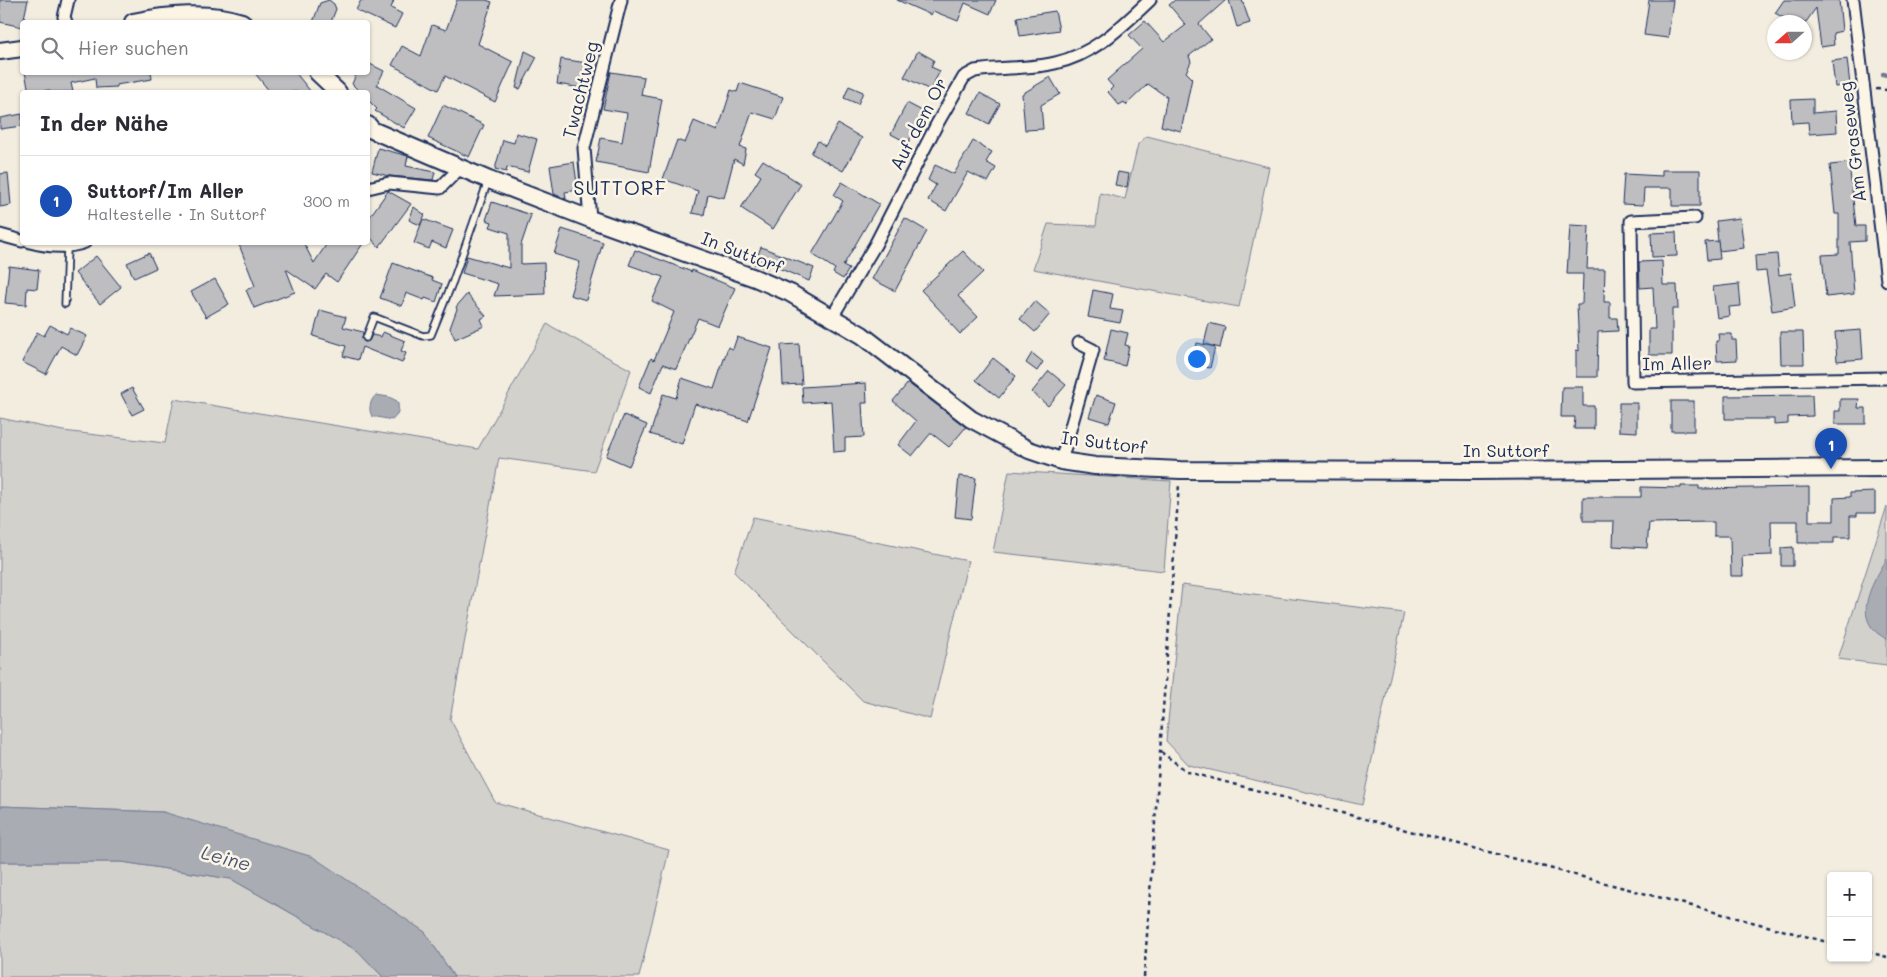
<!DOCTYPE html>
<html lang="de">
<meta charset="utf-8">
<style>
:root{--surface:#fff;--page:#f7f7f7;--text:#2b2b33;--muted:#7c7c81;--line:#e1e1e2;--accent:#1f6fb2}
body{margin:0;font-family:Mali,sans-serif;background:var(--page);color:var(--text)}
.controls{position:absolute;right:15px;bottom:15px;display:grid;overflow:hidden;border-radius:5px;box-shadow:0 1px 4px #0004}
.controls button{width:45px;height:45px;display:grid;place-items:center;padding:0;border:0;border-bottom:1px solid var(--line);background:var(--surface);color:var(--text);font:25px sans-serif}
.compass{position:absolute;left:1767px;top:15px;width:45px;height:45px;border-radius:50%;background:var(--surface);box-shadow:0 1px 4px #0004;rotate:249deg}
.you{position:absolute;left:1196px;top:358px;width:18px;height:18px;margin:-12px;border:4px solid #fff;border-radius:50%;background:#1a73e8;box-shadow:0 0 0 8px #1a73e833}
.badge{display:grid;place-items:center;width:32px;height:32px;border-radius:50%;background:var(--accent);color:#fff;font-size:16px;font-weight:700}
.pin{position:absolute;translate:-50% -41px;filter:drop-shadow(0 1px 2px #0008)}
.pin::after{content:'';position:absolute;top:26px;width:18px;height:15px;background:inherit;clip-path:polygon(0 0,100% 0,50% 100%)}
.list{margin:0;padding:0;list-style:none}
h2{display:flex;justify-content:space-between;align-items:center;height:65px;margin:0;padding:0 20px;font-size:21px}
h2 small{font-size:16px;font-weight:400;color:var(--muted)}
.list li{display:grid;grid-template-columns:32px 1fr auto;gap:15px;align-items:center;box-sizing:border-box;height:90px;padding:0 20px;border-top:1px solid var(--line)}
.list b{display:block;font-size:19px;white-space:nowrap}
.list p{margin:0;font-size:16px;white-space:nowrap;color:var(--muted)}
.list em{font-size:16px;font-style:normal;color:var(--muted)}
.icon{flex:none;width:28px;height:28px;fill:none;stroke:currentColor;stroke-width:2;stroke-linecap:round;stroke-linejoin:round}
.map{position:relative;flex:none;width:1887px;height:977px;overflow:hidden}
.search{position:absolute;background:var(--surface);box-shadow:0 1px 4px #0004;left:20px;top:20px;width:350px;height:55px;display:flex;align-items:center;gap:12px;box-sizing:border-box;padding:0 18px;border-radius:5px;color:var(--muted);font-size:19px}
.panel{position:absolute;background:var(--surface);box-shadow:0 1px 4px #0004;left:20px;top:90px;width:350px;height:155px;border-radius:5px}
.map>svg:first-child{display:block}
</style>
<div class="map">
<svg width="1887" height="977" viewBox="0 0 1887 977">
<rect width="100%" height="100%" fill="#f3ede0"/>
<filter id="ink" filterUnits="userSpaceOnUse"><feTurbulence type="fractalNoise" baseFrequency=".02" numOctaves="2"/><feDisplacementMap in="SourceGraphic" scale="10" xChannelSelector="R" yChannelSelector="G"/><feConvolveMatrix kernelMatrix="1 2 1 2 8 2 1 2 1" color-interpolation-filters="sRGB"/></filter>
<g filter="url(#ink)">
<g fill="#d3d1cc" stroke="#778095">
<polygon points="1147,136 1269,167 1239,307 1033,269 1048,224 1096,226 1100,193 1125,199 1138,144"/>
<polygon points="547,324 631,370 594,471 499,458 450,719 495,802 669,850 639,977 454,977 425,932 163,812 0,806 0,418 63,431 165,443 174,399 478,449"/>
<polygon points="1009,471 1171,481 1164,571 993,552"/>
<polygon points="1887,506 1887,665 1838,659"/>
<polygon points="753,517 968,561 930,719 863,701 734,572"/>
<polygon points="1182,585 1404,613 1362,805 1189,765 1166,741"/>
<polygon points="0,862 122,862 231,879 358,951 382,976 381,977 0,977"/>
</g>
<g fill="#a9acb3" stroke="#707a91">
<path d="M 376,395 L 389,397 L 397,401 C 400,408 398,416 392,420 L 372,416 C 368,410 370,400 376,395 Z"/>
<path d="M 1887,559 L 1887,639 C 1849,621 1872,583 1887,559 Z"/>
<polygon points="0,806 163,812 313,857 425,932 454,977 383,977 358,951 231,879 122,862 0,862"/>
</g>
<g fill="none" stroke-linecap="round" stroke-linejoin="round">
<polyline stroke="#707a91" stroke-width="4.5" points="1883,74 1887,75"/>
</g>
<g fill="#bebec0" stroke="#1b2f5e">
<polygon points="0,0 28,0 22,27 0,22"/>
<polygon points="329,0 334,4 336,9 331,22 313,22 320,3"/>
<polygon points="361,0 394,0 391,8 402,14 395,28 356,10"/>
<polygon points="457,0 486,0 492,2 478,44 513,62 495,102 445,76 438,90 392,65 402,46 421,56 432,25 446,30"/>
<polygon points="897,0 996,0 990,14 965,3 958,21 933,11 931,15"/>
<polygon points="1175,0 1226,0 1199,24 1211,39 1189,56 1191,62 1186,72 1192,78 1181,131 1161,126 1167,97 1148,84 1126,105 1124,102 1119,105 1108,92 1113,87 1107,80 1142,49 1129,35 1145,21 1164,42 1186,25 1169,5"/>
<polygon points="1229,0 1242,0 1250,23 1237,27"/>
<polygon points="1649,0 1673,0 1668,38 1644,35"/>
<polygon points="1784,0 1839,0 1842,31 1833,33 1834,45 1821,47 1816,8 1806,22 1791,22 1775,13"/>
<polygon points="1055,11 1059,30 1020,36 1017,17"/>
<polygon points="525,51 537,57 520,89 516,88"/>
<polygon points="918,51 934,60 931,67 940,71 930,90 904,77"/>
<polygon points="561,59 587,63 582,88 557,84"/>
<polygon points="1847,59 1850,85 1835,87 1832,61"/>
<polygon points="368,63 384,71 377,85 416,108 404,128 375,111 377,109 368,100 368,92 360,92 352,84 357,72 368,72"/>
<polygon points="25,72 151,72 152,79 116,85 117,87 96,88 95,78 71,83 73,92 51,92 50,90 29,92"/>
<polygon points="254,72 295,72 311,92 270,92"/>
<polygon points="611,72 644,77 641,95 662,99 649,172 596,162 601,138 622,142 627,113 603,109"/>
<polygon points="1050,77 1060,94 1041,105 1043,129 1025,130 1022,94"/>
<polygon points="740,83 783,97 775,119 752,112 740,147 746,149 743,164 734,159 724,198 708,194 704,215 692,213 698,191 663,179 677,140 685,143 694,121 718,131 731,90 737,92"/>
<polygon points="849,86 863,92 858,104 844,98"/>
<polygon points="980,93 1000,104 989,124 969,113"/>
<polygon points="1813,99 1813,113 1836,111 1837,132 1809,134 1808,122 1792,123 1791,100"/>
<polygon points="907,103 924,112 908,143 891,134"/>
<polygon points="443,105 484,125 469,157 428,138"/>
<polygon points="22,114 22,126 0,129 0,118"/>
<polygon points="838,124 862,138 843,171 811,153 818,141 825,146"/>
<polygon points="516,133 537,139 528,172 507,167 506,172 495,169 503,140 514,143"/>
<polygon points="973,141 992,152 986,162 996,168 988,182 968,172 946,211 928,200 936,185 928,180 935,165 954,174"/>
<polygon points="378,148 408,156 406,166 435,172 433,180 389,176 372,172"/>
<polygon points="763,160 801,184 773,229 741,208 761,176 755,172"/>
<polygon points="574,162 578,190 565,192 566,199 554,194 550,166"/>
<polygon points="1849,163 1856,226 1865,226 1865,241 1850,242 1854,294 1826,297 1822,255 1839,254 1839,214 1835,214 1830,165"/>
<polygon points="1662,170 1700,170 1700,206 1672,206 1672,188 1644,188 1643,205 1622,204 1624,174 1662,176"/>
<polygon points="1118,172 1129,174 1127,187 1115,185"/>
<polygon points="8,173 11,205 0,207 0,174"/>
<polygon points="842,182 879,204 843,266 849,269 843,279 833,273 835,269 812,254 843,201 834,195"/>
<polygon points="388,191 411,204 379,247 368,235 368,219"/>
<polygon points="492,202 531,215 521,245 521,264 544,263 545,294 494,296 498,284 462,273 467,256 509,268 509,233 490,227 492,222 486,220"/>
<polygon points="414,207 425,215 420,225 409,220"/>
<polygon points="905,218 927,231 895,291 872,279"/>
<polygon points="1740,218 1744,248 1719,251 1716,221"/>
<polygon points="423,219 453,230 446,248 432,242 429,249 414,243"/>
<polygon points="1570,225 1589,226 1587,269 1605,269 1604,302 1610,302 1610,318 1617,318 1618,331 1598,332 1597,377 1576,377 1576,350 1579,351 1577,304 1582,304 1583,274 1567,274"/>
<polygon points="562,229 603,242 586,300 570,295 580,262 554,254"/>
<polygon points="1676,232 1677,256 1652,257 1651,233"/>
<polygon points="1718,241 1720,259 1707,260 1705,242"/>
<polygon points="238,242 303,242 314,263 328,242 364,242 337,282 326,274 315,289 286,269 295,292 254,308 246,290 255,286"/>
<polygon points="761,247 814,268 809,281 769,264 767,269 754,264"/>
<polygon points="635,250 692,272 692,270 735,288 718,326 698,318 676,369 663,364 651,393 639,387 651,358 654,360 674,312 652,301 663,277 629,265"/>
<polygon points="963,251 983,272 958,296 978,317 960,334 949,322 950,321 921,290"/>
<polygon points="149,253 156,268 134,278 127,263"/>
<polygon points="1777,254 1779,275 1791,273 1795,307 1772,311 1766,271 1756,272 1755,256"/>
<polygon points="96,256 121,287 100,304 75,273"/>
<polygon points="1662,261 1663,285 1677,285 1678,309 1672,309 1672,355 1649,355 1649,329 1655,329 1653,287 1640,288 1639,262"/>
<polygon points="393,263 433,278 432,280 442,284 436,302 425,298 424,300 406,293 402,306 380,298"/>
<polygon points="9,266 39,270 37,289 27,288 26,305 5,303"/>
<polygon points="215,279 229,304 206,317 191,292"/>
<polygon points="1739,284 1741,306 1729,307 1730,316 1717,318 1713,287"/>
<polygon points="1093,290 1113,294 1110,309 1123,311 1120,323 1088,317"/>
<polygon points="467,294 486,316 481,319 484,326 455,339 450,328 457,309 456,307"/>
<polygon points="1035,301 1050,314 1035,332 1020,319"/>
<polygon points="320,310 346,317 343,327 363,332 362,339 365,342 369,341 372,335 381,337 383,332 405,341 401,351 406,353 402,363 362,347 358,360 343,356 346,346 313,336"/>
<polygon points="1209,323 1225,327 1220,348 1204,344"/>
<polygon points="50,325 67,334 70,328 87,336 77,355 61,346 46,374 22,362 37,332 44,336"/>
<polygon points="1111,329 1128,333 1125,345 1129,346 1125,366 1104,361"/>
<polygon points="1861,330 1863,359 1837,361 1835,332"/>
<polygon points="1780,332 1803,332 1804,364 1781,364"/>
<polygon points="1718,334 1732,334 1732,340 1736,340 1737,360 1717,361 1716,341 1719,341"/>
<polygon points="737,337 772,348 748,421 695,404 682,444 650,434 663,394 676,398 682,378 714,389 728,347 733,349"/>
<polygon points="1197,343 1215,347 1210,368 1192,364"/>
<polygon points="799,344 802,384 783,385 781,345"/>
<polygon points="1032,353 1043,362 1037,371 1026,363"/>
<polygon points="993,358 1016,376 999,398 976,380"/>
<polygon points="1049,371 1066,385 1048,406 1032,392"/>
<polygon points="866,383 867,403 862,403 864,437 845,438 845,451 834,452 831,401 803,403 802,387"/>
<polygon points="908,383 966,427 949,447 931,433 912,456 898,445 916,421 893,401"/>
<polygon points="1562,387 1583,387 1583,406 1594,406 1594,429 1574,429 1575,417 1561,417"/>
<polygon points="132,388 144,409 132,415 121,394"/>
<polygon points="1096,395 1116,402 1109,423 1089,417"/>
<polygon points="1812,395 1813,416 1788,417 1788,424 1774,425 1774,419 1725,419 1725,396"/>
<polygon points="1840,399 1859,399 1858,408 1866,408 1866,424 1835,424 1835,411 1840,411"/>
<rect x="1671" y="401" width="23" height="30"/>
<polygon points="1619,403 1637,403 1637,432 1619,431"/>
<polygon points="624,415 647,425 629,466 606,456"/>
<polygon points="959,476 976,478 971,519 955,517"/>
<polygon points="1681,486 1699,486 1699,489 1809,487 1809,521 1834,521 1834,498 1850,497 1850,493 1875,492 1875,513 1857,513 1857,516 1850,516 1850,537 1834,537 1834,543 1798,543 1798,521 1771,521 1772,555 1742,556 1743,576 1731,576 1730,536 1714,536 1714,522 1649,523 1647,548 1613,546 1614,521 1583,521 1583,497 1641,497 1641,487 1681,488"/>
<polygon points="1793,547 1793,566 1781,566 1781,548"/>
</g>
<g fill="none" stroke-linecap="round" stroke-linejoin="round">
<defs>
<g id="lane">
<polyline points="65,304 67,248"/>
<polyline points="366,338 374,317 423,336 431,335 453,281 488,181"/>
</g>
<g id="street">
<polyline points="1853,0 1887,280"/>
<polyline points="66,22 64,17 68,0"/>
<polyline points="368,188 389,183 440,188 460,168"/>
<polyline points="1695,218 1631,221 1633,382 1887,378"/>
<polyline points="590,219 584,148 621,0"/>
<polyline points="0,235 22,241"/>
<path d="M 30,242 C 49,247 67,249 85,242"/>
<path d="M 832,317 L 875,245 L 937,124 L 964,77 L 975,71 C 1000,67 1032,69 1055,63 C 1095,54 1121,27 1150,0"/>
<polyline points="1061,461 1093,350 1079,343"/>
</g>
<g id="secondary">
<path d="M 133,22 C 166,15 210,11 242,22"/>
<polyline points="0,51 22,48"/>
<polyline points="317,72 338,92"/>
<polyline points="368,125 372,130 489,180 590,219 755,278 790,293 862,335 971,419 1029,450 1061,461 1095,466 1180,470 1476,471 1887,468"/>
</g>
</defs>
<use href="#lane" stroke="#1b2f5e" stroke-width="9"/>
<use href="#street" stroke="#1b2f5e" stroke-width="15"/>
<use href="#secondary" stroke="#1b2f5e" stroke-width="20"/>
<g stroke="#1b2f5e" stroke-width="2.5" stroke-dasharray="4 4" stroke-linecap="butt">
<polyline points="1876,89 1887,90"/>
<polyline points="1161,752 1188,772 1831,943"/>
<polyline points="1868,952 1887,957"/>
<polyline points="1144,977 1179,484"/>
</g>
<use href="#lane" stroke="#fcf5e5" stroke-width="5.5"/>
<use href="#street" stroke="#fcf5e5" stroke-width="11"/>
<use href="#secondary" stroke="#fcf5e5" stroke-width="16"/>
</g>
</g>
<g text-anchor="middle" stroke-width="5" stroke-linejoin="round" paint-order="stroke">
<g font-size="18" fill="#1b2f5e" stroke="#fcf5e5">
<text transform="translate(581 90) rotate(-76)" y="6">Twachtweg</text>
<text transform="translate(919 124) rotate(-62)" y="6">Auf dem Or</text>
<text transform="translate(1853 142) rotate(-97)" y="6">Am Graseweg</text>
<text transform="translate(742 253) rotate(21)" y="6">In Suttorf</text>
<text transform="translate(1677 364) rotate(-1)" y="6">Im Aller</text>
<text transform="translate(1104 443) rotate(7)" y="6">In Suttorf</text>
<text x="1506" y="457">In Suttorf</text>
</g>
<g font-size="19" font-style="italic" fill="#465478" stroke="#fcf5e5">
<text transform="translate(226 858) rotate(15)" y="7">Leine</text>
</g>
<g font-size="20" letter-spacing="1" fill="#1b2f5e" stroke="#fcf5e5">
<text x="620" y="195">SUTTORF</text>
</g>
</g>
</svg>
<div class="controls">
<button>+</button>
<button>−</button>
</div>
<svg class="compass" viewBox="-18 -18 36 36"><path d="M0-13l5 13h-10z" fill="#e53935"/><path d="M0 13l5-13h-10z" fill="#7c7c81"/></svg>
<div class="you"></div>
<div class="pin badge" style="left:1831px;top:469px;background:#1a4fb4">1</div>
<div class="search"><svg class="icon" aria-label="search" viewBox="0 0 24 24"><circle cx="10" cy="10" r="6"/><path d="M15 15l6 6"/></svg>Hier suchen</div>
<section class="panel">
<h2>In der Nähe<small></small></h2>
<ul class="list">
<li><span class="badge" style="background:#1a4fb4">1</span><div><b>Suttorf/Im Aller</b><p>Haltestelle · In Suttorf</p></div><em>300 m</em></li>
</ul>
</section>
</div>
